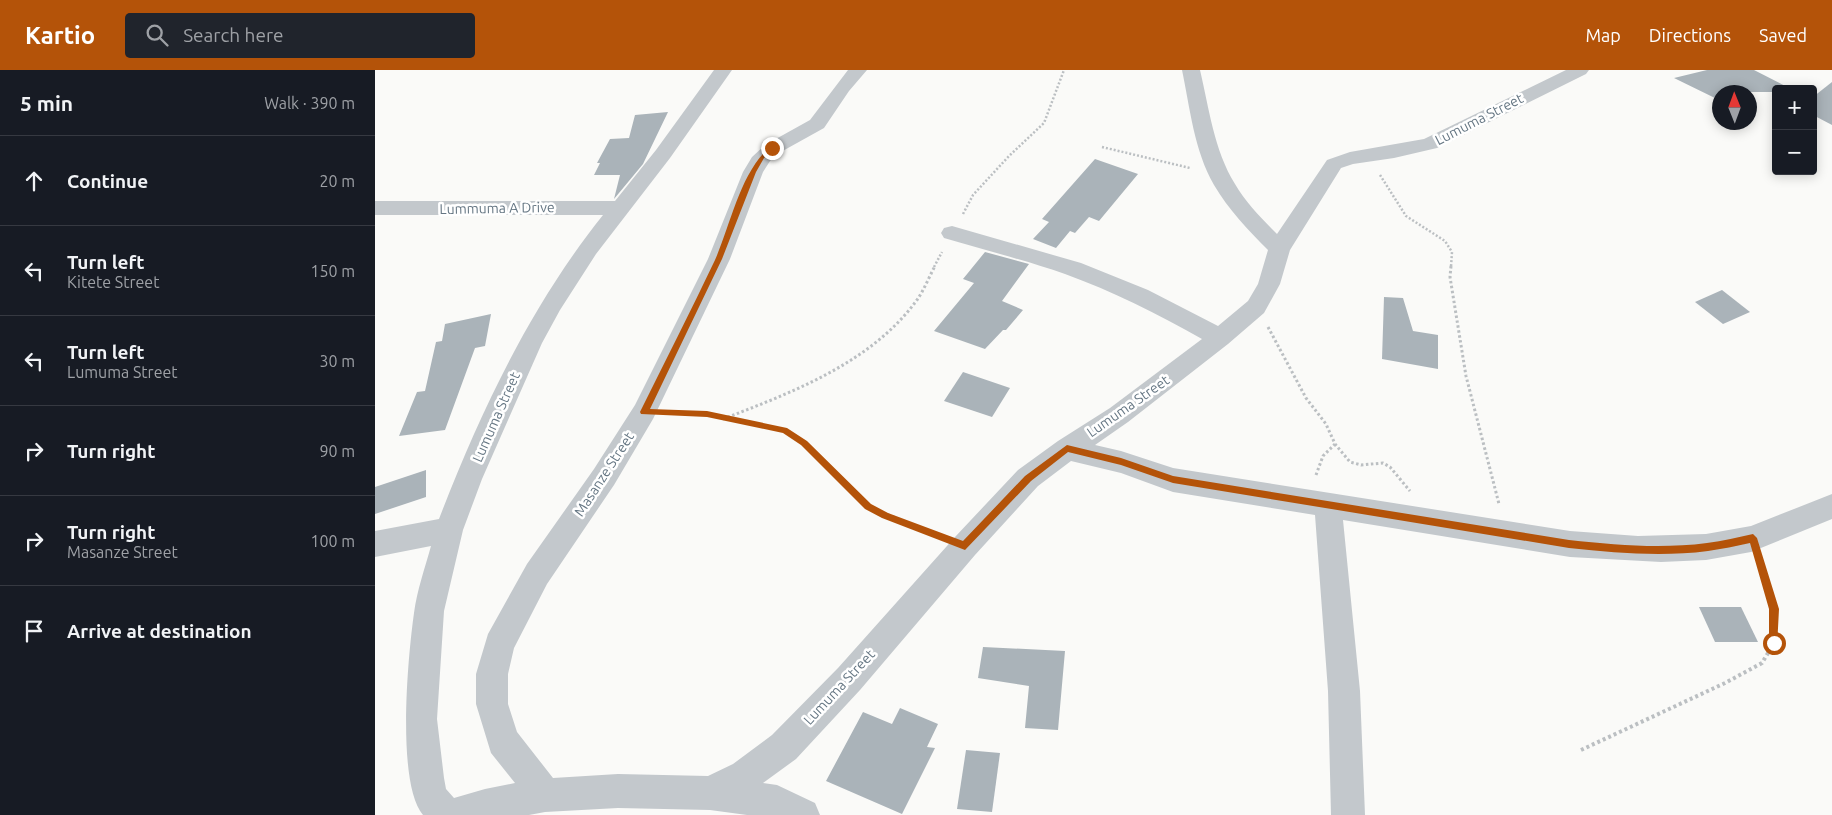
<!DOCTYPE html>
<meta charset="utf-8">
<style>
:root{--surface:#171b24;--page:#20242c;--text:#f1f3f6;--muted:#9ea1a6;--line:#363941;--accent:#b45309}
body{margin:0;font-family:Ubuntu,sans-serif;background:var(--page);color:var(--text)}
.controls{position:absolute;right:15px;top:15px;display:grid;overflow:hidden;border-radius:5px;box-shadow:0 2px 12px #0003}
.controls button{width:45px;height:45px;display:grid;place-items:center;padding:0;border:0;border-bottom:1px solid var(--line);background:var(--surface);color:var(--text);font:25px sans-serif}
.compass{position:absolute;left:1337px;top:15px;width:45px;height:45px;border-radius:50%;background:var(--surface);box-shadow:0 2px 12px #0003;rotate:359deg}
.stop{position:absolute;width:15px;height:15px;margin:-11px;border:4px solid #b45309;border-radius:50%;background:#fff}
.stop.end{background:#b45309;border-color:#fff;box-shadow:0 1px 5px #0008}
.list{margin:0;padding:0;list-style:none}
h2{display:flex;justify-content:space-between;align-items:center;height:65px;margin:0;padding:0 20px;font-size:21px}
h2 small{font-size:16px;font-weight:400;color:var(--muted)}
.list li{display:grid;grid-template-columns:32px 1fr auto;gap:15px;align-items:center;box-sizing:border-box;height:90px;padding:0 20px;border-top:1px solid var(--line)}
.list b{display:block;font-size:19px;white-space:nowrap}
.list p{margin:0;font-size:16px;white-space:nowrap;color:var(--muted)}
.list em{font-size:16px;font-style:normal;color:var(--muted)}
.icon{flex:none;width:28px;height:28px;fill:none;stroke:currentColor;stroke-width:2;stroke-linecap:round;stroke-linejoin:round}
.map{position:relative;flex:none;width:1457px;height:745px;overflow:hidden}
header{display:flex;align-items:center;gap:30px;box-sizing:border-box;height:70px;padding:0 25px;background:var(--accent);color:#fff}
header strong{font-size:24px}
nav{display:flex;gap:28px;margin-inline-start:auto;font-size:18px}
.search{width:350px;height:45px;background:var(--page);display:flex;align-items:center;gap:12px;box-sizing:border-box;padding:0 18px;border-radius:5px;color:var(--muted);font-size:19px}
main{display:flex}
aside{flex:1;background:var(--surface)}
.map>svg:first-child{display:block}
</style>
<header>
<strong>Kartio</strong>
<div class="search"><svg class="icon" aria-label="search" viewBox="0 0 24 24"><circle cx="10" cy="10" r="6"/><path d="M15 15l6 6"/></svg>Search here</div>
<nav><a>Map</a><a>Directions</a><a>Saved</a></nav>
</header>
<main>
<aside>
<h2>5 min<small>Walk · 390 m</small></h2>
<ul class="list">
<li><svg class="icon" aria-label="ahead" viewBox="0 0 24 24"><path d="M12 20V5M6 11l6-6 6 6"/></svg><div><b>Continue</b></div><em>20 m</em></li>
<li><svg class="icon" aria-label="left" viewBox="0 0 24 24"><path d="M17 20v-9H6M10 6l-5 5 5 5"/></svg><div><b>Turn left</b><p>Kitete Street</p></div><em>150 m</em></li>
<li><svg class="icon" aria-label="left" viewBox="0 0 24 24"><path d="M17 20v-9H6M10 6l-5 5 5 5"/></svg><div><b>Turn left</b><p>Lumuma Street</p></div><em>30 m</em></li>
<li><svg class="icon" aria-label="right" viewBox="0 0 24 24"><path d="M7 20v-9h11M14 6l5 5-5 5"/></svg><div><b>Turn right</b></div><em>90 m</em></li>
<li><svg class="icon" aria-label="right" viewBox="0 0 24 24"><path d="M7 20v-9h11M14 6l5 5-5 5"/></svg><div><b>Turn right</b><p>Masanze Street</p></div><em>100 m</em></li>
<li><svg class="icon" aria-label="arrive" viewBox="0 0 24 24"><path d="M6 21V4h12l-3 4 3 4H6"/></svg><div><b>Arrive at destination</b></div></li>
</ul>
</aside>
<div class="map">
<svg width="1457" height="745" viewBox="0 0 1457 745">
<rect width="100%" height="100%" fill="#fafaf8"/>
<g fill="#aab3b9">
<polygon points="1332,0 1379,0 1416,19 1401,19 1401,22 1344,22 1344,30 1299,8"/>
<polygon points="1457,12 1457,55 1438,45 1438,27"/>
<polygon points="293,42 268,94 239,129 245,105 219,105 225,93 222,93 235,69 254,68 260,45"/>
<polygon points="720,89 763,104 724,151 714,147 700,163 695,161 681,178 658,169 674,152 667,149"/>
<polygon points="610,182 654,194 627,231 648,240 631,260 628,260 610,279 559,261 599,213 588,209"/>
<polygon points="1347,220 1375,242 1348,254 1320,232"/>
<polygon points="1009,227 1028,228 1038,261 1063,265 1063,299 1007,289"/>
<polygon points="116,244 110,276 100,278 70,360 24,366 42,322 50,321 61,272 67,271 70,254"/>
<polygon points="588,302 635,318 617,347 569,331"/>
<polygon points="51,400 51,427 0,444 0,417"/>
<polygon points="1324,537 1366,537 1383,572 1340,572"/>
<polygon points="608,577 690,581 683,660 650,658 654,616 603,608"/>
<polygon points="525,638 563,654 552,677 560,678 527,744 451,711 488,642 517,654"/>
<polygon points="591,680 625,683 617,742 582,739"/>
</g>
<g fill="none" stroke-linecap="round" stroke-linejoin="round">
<g stroke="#bbbfc2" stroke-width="2.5" stroke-dasharray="2 2" stroke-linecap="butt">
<polyline points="727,77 815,98"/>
<polyline points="1005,105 1031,146 1070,171 1077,182 1076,197"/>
<polyline points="588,144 598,125 634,86 669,53 689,0"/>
<polyline points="559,197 567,182"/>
</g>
<g stroke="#bbbfc2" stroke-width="3" stroke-dasharray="2.5 2.5" stroke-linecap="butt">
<polyline points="1076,196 1075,207 1091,306 1124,434"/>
<polyline points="893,257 931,328 951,354 960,374 975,392 986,395 1008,393 1015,397 1035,421"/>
<polyline points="297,343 332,344 410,360 429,373 493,437 503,442"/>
<path d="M 348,349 C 418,322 496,293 542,230 C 549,220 554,207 560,196"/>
<polyline points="941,405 948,386 960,374"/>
</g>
<g stroke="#bbbfc2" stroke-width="4" stroke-dasharray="3 3" stroke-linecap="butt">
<polyline points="500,440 561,465"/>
<polyline points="1206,680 1350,613 1387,593 1399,573 1399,539 1385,493"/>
</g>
<path fill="#c3c8cc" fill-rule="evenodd" d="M 339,0 L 357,0 L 295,88 L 221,184 L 185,240 L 167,273 L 107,409 L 88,460 L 69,541 L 62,649 L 69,708 L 71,719 L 79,728 L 110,719 L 140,713 L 116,683 L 101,634 L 101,604 L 113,564 L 152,494 L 219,399 L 260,335 L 333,189 L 368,102 L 377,87 L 390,75 L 435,50 L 473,0 L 492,0 L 474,21 L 449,58 L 404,83 L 395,91 L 388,102 L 355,189 L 278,349 L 239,415 L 172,514 L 139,578 L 133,604 L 133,634 L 142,662 L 178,708 L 243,704 L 333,706 L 358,694 L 397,665 L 463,598 L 580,467 L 643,400 L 683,371 L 735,338 L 827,269 C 783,244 737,221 690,204 C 650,190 609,180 569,168 L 566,163 L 569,158 L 577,156 L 706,193 L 773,220 L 843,256 L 873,231 L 883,214 L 893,180 C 873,160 853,139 839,115 C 819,80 815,38 807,0 L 825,0 C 834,38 839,80 860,114 C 871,133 887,149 902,164 L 952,90 L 975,82 L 1049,69 L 1191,0 L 1214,0 L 1211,4 L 1062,78 L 1019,88 L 978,94 L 966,98 L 915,180 L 905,214 L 889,243 L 853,274 L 753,352 L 720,375 L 746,381 L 798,398 L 1195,461 L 1263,466 L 1331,464 L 1376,456 L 1457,424 L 1457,449 L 1376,482 L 1331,490 L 1286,492 L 1195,487 L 968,450 L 985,621 L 990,745 L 956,745 L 953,621 L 940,445 L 798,422 L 746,403 L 696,391 L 663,416 L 600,485 L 485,620 L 421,689 L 388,713 L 402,715 L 440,733 L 445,745 L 372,745 L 335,740 L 243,738 L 170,742 L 154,745 L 48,745 C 21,713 33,585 39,543 C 42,520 50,498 56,476 L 0,487 L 0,461 L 64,449 C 105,342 156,235 228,145 L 0,145 L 0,131 L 240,131 L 281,80 Z"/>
</g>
<path fill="#b45309" d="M 395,77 L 400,78 L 389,88 L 381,102 L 347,189 L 275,339 L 332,341 L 412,358 L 432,371 L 496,434 L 513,443 L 588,471 L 650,406 L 692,375 L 746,388 L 798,406 L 1194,470 C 1241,475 1286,479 1332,473 C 1348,471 1363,467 1378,464 L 1382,468 L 1404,539 L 1402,577 L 1399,578 L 1394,573 L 1394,539 L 1375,473 C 1361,476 1347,479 1333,481 C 1287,487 1241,483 1194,478 L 798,413 L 746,395 L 693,382 L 656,411 L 590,480 L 507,448 L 490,439 L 426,375 L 408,363 L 332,347 L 266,344 L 265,342 C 290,291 316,241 340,190 C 356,154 365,103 395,77 Z"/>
<g text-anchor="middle" stroke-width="5" stroke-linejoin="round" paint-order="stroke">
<g font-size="14" fill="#657683" stroke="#fff">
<text transform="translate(1104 49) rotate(-27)" y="5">Lumuma Street</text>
<text transform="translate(122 138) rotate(-1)" y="5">Lummuma A Drive</text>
<text transform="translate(753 336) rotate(-35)" y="5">Lumuma Street</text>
<text transform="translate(121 347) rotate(-66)" y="5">Lumuma Street</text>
<text transform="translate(229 404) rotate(-57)" y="5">Masanze Street</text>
<text transform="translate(464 617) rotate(-47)" y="5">Lumuma Street</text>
</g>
</g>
</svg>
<div class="controls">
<button>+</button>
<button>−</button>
</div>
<svg class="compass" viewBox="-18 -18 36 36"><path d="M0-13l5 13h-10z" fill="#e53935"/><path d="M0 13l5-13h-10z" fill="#9ea1a6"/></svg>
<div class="stop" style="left:1399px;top:573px"></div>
<div class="stop end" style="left:397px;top:78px"></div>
</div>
</main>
